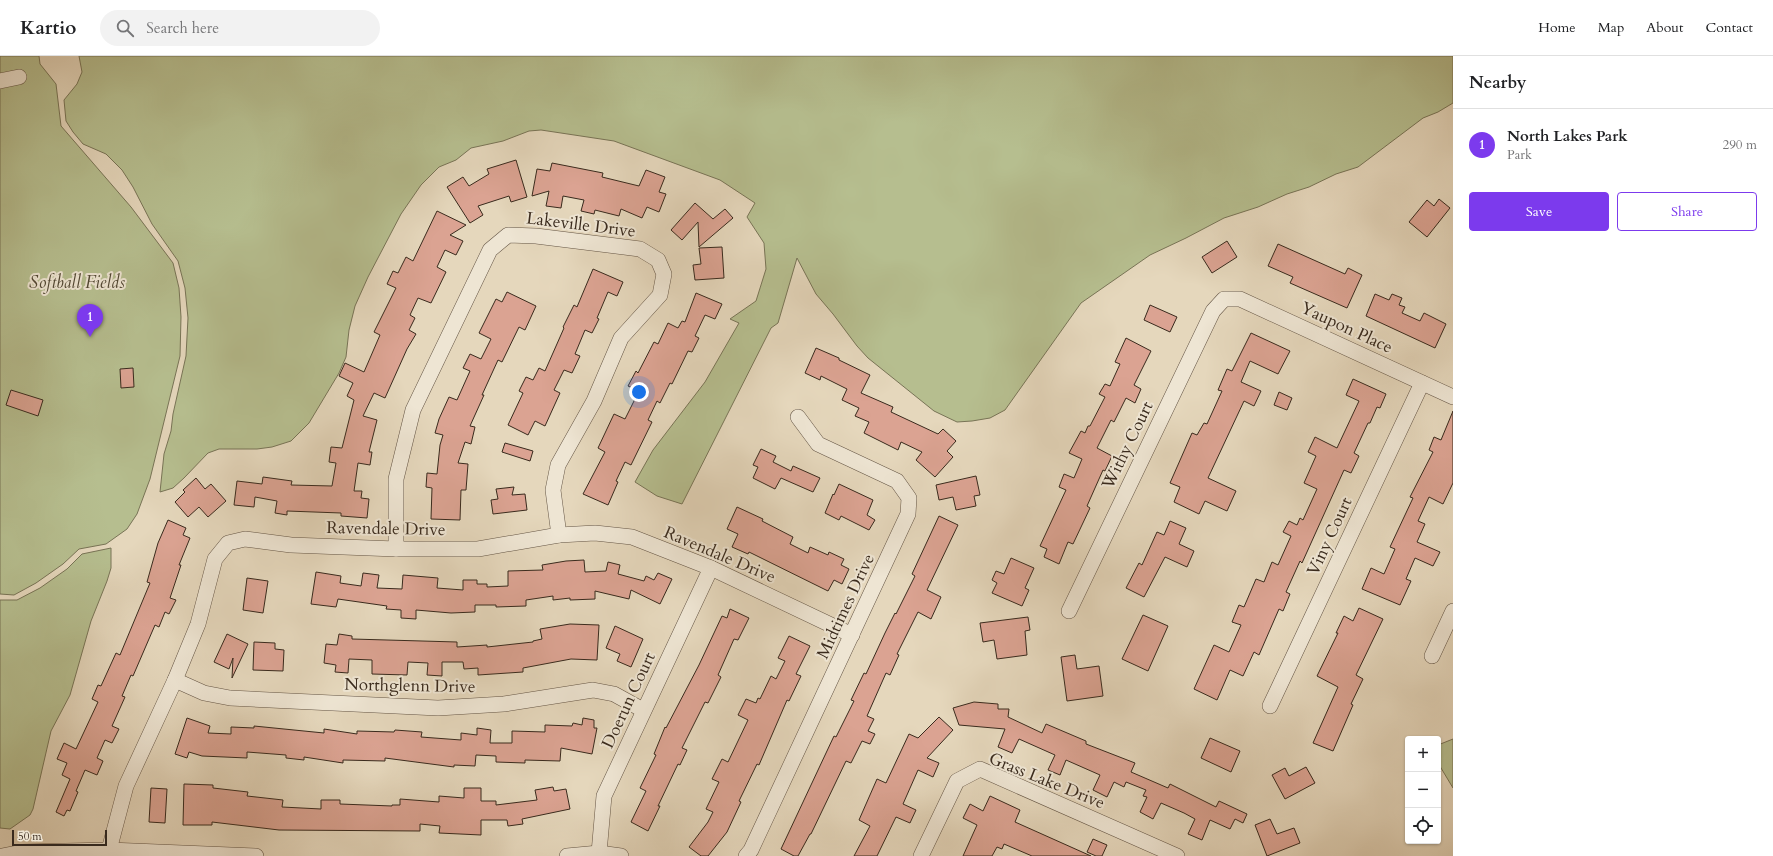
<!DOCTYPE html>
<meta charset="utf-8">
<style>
:root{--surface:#fff;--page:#f2f2f2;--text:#202124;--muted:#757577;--line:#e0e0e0;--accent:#7c3aed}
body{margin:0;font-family:Cardo,serif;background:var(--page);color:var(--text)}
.controls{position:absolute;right:12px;bottom:12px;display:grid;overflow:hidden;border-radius:4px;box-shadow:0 1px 3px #0004}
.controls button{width:36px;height:36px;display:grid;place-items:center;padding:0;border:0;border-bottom:1px solid var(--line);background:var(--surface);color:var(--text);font:20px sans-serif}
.scale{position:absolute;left:12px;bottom:10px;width:95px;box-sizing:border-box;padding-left:4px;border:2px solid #392a1d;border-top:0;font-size:11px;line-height:14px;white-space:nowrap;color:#392a1d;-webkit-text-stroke:3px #eee5d3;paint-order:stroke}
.you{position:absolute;left:639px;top:336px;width:14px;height:14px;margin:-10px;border:3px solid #fff;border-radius:50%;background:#1a73e8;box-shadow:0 0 0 6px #1a73e833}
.badge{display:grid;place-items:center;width:26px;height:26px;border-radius:50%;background:var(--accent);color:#fff;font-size:13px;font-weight:700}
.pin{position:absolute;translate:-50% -33px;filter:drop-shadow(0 1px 2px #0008)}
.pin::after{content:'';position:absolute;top:21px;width:14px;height:12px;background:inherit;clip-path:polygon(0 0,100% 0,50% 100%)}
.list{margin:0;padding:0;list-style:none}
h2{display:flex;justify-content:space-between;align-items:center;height:52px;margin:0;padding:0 16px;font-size:17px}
h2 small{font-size:13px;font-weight:400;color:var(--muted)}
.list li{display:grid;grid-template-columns:26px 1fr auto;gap:12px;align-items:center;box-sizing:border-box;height:72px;padding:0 16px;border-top:1px solid var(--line)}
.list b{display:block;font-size:15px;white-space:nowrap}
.list p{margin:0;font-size:13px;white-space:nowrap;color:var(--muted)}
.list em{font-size:13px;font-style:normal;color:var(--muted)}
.actions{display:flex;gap:8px;padding:12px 16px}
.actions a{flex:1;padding:9px 0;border:1px solid var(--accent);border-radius:4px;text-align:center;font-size:14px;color:var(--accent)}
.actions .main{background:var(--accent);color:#fff}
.icon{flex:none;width:22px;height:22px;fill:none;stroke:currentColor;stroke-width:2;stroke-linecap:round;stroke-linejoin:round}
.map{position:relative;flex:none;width:1453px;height:800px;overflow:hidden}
header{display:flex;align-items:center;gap:24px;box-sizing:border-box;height:56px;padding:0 20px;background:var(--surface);border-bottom:1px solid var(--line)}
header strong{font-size:19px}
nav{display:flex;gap:22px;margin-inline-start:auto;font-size:14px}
.search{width:280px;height:36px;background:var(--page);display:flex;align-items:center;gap:10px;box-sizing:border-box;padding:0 14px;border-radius:22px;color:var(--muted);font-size:15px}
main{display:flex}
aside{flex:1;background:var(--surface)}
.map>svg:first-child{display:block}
</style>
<header>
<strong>Kartio</strong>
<div class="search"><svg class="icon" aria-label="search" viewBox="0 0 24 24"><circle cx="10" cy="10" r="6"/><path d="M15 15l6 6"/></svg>Search here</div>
<nav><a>Home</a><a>Map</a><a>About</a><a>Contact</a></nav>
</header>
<main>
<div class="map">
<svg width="1453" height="800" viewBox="0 0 1453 800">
<rect width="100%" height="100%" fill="#e5d7bc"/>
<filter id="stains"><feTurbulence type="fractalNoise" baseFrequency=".005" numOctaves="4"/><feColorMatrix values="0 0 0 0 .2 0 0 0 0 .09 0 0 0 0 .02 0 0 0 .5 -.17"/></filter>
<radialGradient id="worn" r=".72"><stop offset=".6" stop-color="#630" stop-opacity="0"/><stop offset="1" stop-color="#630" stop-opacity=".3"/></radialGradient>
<g fill="#b6be8f" stroke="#787456">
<polygon points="0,0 39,0 40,8 56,28 61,70 131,151 173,207 179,232 181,261 180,300 150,423 137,458 127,473 106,488 79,493 63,508 36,527 14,539 0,538"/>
<polygon points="79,0 1453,0 1453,47 1438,56 1423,62 1358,111 1336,118 1309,131 1287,138 1258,151 1224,162 1186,182 1150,199 1081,247 1005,354 990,362 972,365 957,366 934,355 868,302 857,290 833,258 816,238 797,202 778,267 771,272 682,448 657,440 635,426 653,394 705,326 739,267 730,263 756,245 766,213 764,187 747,161 755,147 720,124 614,85 541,74 529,75 503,85 471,92 456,104 439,111 421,129 401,158 368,221 355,250 349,274 346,301 339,317 309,367 291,385 272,391 257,393 219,393 208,397 184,422 173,432 160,436 164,398 171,375 173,358 186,300 188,262 185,232 178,205 152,168 133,131 122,114 106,98 83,88 73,76 66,65 64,44 77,28 82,16"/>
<polygon points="111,492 111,512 107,525 91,565 70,639 51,675 33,753 30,759 10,773 0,772 0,544 17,544 40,532 67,513 82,498"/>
<polygon points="1453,683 1453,732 1438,707 1438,689"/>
</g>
<g fill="#dba392" stroke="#392a1d">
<polygon points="516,104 527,141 511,146 509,140 478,150 483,159 470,167 447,131 463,121 469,130 489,118 487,113"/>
<polygon points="552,107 603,117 602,121 639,130 646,114 665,121 659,136 666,138 659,156 647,151 642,162 621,153 619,160 595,154 594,158 581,155 584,144 563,140 561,152 546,150 549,135 532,140 537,113 550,115"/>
<polygon points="1439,143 1450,152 1427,181 1409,166 1427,144 1434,150"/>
<polygon points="695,147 713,163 725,153 733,162 699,191 698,166 682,184 671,174"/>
<polygon points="437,155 466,169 450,179 463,185 456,199 445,194 437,211 446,216 431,247 418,242 410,259 415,262 409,274 416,278 407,293 385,342 374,337 363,360 377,364 369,396 372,396 370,409 358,407 354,435 362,435 361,442 369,443 367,462 341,460 341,457 287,455 287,459 275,457 277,445 255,441 254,451 234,449 237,425 262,428 263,421 292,425 291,429 332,430 336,407 329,406 331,391 342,392 354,344 347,340 353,327 339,320 345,307 364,316 380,279 374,276 396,232 387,228 393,215 398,217 406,201 413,205"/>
<polygon points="1227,185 1237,201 1212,217 1202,201"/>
<polygon points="1278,188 1345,218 1348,212 1362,219 1347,252 1290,227 1293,221 1268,210"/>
<polygon points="722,191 724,222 695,224 693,209 701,208 699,192"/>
<polygon points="593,213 623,226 617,240 608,236 597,262 599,263 592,277 585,274 575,298 580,300 572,317 564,314 554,334 560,337 545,370 535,365 528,379 508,369 523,337 519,335 526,321 533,324 539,312 545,315 564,272 563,271 574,249 577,251"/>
<polygon points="507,236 536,250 525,274 519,271 502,306 498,304 482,339 484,339 470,370 475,371 471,388 465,386 458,407 468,408 466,434 461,434 460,464 431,463 432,432 426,431 427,417 437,418 440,389 443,379 435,377 439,363 449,341 457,344 470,315 463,312 470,298 481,303 491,283 479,277 496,243 502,246"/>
<polygon points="696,237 722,248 715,263 705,259 695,280 699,282 692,296 688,295 672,328 670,327 660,347 657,345 648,364 652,366 631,409 625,406 616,425 618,426 608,449 583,438 605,396 598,392 614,358 625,363 639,335 628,330 636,315 638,317 654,286 658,288 668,267 678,272 682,265 685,266"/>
<polygon points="1375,238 1389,244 1392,238 1402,242 1399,249 1405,251 1402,257 1420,265 1424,257 1446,268 1435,292 1366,260"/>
<polygon points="1150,249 1177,261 1170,276 1144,264"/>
<polygon points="1251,277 1290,295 1278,318 1250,305 1241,326 1261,335 1254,350 1244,345 1208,422 1236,435 1227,455 1205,445 1199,458 1174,446 1180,431 1170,427 1192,377 1197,379 1204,367 1207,368 1222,335 1218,334 1227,313 1232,315"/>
<polygon points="1126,282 1151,295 1134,329 1141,333 1135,347 1126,342 1114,366 1111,364 1097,392 1112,400 1105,415 1103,414 1087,450 1090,452 1073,488 1068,486 1059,508 1044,501 1047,493 1040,490 1066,434 1059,431 1064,418 1074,422 1082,403 1069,397 1081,375 1085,377 1088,370 1090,370 1105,341 1099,338 1105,328 1110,330 1120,308 1115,306"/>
<polygon points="816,292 839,302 839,304 870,319 861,337 893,351 891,356 938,378 943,373 956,385 947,395 953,401 935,421 916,404 922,396 901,386 898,394 864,377 869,366 855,360 859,352 842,344 847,333 821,320 820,324 805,317"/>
<polygon points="133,312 134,331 121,332 120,313"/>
<polygon points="1353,323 1386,338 1380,352 1377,351 1370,367 1368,367 1354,397 1359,400 1351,417 1344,414 1302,507 1300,505 1286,536 1290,538 1283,555 1279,553 1259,599 1254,596 1243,620 1230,614 1217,644 1194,633 1214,589 1229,596 1241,569 1232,566 1239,549 1244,551 1256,523 1264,526 1272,506 1278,509 1291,480 1283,476 1289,465 1297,469 1300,462 1303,464 1317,433 1304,427 1316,400 1308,396 1315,381 1337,392 1359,345 1346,339"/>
<polygon points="11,334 43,344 38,360 6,349"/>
<polygon points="1279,336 1292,342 1287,354 1274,349"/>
<polygon points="1453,355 1453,427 1443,448 1429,441 1418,465 1425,468 1417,486 1440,496 1433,510 1415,502 1406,523 1411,525 1400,549 1362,533 1371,512 1384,518 1395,493 1390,491 1413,442 1410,441 1433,396 1429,394 1434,381 1441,384"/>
<polygon points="505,387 533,395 530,405 502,396"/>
<polygon points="761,393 776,400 773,406 791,415 793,410 820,422 813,436 781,422 775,433 753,422 758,411 753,409"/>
<polygon points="976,420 980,439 974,440 976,450 956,454 953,441 939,444 936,429"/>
<polygon points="196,422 205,433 211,428 226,445 208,461 199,451 188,461 175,446 185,436 183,434"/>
<polygon points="839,428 873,444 867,459 875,464 869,474 841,460 839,464 825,457 833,438 834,439"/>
<polygon points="514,431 512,439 525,438 527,454 493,458 491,444 498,443 496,433"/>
<polygon points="737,451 763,463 762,465 793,481 790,488 808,497 810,491 828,499 829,496 844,503 841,509 849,513 842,528 834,524 828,535 749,496 748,498 732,491 738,478 727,473"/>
<polygon points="939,460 958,469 927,534 941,541 931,563 918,556 897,598 899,599 890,619 886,617 867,660 874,663 868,675 875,678 870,688 862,685 851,707 846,705 811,778 810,778 798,800 794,800 781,793 834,680 836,681 854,645 851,644 864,617 866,618 885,577 895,557 896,558 915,520 912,518"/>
<polygon points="168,464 186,472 183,479 190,482 179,509 181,509 170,542 176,544 169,558 165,556 159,571 155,569 133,620 131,619 122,640 125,641 112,670 119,673 112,687 105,684 97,702 103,705 97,719 85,714 76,735 78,736 70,755 67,754 64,760 56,756 70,723 62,719 67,707 57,703 64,687 76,693 98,646 92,643 98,629 101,630 116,597 120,599 150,527 147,526 158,487"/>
<polygon points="1170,465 1186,472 1179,488 1194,495 1187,511 1165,501 1144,541 1126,532 1139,507 1142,509 1157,476 1164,479"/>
<polygon points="1011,502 1034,512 1025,532 1029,534 1022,550 992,537 997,527 992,524 996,515 1004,518"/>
<polygon points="584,504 585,516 606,515 608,506 620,509 618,518 644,525 646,520 654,524 658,517 672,523 660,548 631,534 629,543 595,535 595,543 570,544 570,542 553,544 553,540 526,544 526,550 496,551 496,549 475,549 475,556 451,557 416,554 416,563 401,562 401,554 386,553 387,550 338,543 336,551 311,548 316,516 341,520 340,527 361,530 363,517 379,519 377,532 402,533 403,519 438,522 437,532 463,534 463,524 477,524 477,528 487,528 487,531 508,530 508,515 543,514 542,509 566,505"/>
<polygon points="247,522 268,525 263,557 243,554"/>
<polygon points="1359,552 1383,563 1356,619 1363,623 1351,648 1353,649 1333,695 1313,687 1338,631 1317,620 1338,577 1336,577 1344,560 1353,565"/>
<polygon points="730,553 749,562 738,584 734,583 718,619 721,621 708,647 705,646 682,692 687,694 680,709 678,708 658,750 660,750 648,775 631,766 646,735 640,732 656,699 654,698 665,671 666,672 699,609 722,560 727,562"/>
<polygon points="1143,559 1168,570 1148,615 1122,603"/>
<polygon points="1028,561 1030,574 1025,575 1027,599 997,603 994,584 983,586 980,567"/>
<polygon points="570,568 599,569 597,604 571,603 523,612 523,616 478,619 478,612 464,613 463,606 442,606 442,620 427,619 428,607 408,606 407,619 372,618 372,604 349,603 348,617 335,616 336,609 324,607 326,588 337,589 339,578 352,580 352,583 457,586 457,591 487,589 487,591 533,586 533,585 542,583 540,573"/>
<polygon points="615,570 643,583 631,611 617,605 620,598 606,592"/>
<polygon points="227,578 248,588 232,622 233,602 229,613 214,606"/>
<polygon points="789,580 810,590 796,618 801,620 789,645 787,644 759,709 757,708 739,745 741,746 727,776 708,800 701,800 689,791 708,766 713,756 706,753 719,726 712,723 722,703 728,706 748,664 738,659 746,643 756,647 758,642 760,643 771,620 776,623 785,605 778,602"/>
<polygon points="254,586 275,587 275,593 284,594 283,615 253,614"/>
<polygon points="1075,599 1077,613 1099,610 1103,640 1067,645 1061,601"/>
<polygon points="974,646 998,648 998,653 1009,653 1008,661 1042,677 1046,668 1086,685 1086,688 1135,707 1131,716 1168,732 1170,728 1216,751 1219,745 1247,758 1243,767 1235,763 1230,773 1210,764 1202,784 1188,778 1195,763 1184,757 1161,747 1153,763 1140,756 1147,741 1143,740 1146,734 1126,726 1124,731 1114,726 1107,741 1093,734 1100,719 1066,704 1060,719 1048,714 1055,699 1019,683 1012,697 998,691 1005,673 959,669 953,652"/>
<polygon points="939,661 953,674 927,702 939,707 933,721 918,714 903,748 916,754 910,767 896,761 877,800 854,800 870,770 859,764 877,723 886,727 909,678 918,682"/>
<polygon points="187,662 210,670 208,677 231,678 231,671 254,672 254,670 324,677 324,673 357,678 357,675 394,676 395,674 422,676 421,681 461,684 461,677 477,679 477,672 491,674 490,687 512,687 512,675 545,676 545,669 572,670 573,667 582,669 583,662 594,664 594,672 597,672 592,698 561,692 560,705 525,704 525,707 496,706 496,700 476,699 475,710 454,709 454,711 385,702 385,705 343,704 343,707 304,701 304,704 286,702 286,699 247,696 247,702 202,700 189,696 187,702 175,698"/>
<polygon points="1210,682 1240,695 1231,716 1201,702"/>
<polygon points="1306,711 1315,727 1285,743 1272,719 1285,712 1289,720"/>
<polygon points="184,728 213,729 213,732 248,736 247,740 283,744 282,751 321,753 321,744 340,744 340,748 392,750 392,749 400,749 400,743 439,746 439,740 464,742 464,732 481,732 481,745 496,745 496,749 537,744 535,734 553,731 554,735 566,733 570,753 522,763 523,768 508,770 507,764 481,764 481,779 439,777 440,770 420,768 420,775 279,774 212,766 212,769 183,769"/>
<polygon points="151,732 167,733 165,767 149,766"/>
<polygon points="990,740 1020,754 1015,766 1091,800 1032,800 1004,788 1002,793 997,791 992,800 963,800 977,769 963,762 970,748 983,755"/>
<polygon points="1270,763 1277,778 1294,772 1300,787 1267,800 1255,769"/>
<polygon points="1093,783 1107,789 1102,800 1096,800 1087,796"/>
</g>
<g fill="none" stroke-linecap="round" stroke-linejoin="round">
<defs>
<g id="minor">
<polyline points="0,25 19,21"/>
<polyline points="396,493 396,423 413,354 490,194 508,179 536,180 640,193 658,204 664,218 660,239 621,282 594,345 558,409 553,434 559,479"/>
<polyline points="1069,555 1213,255 1224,243 1240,243 1453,341"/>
<polyline points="1432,600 1453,555"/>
<polyline points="175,624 204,637 230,642 438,652 504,648 593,634 614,638 643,654"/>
<polyline points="1270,650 1422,327"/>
<polyline points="109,794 126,730 175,624 198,568 215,503 228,487 245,483 291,489 396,493 478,493 559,479 595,477 632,481 711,512 852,579"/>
<polyline points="599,797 604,740 711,512"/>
<polyline points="2,800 22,796 109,794 256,800"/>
<polyline points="567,800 599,797 621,800"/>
<polyline points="746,800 751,794 908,458 909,442 897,425 818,388 798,361"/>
<polyline points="921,800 957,725 980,713 1177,800"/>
</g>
</defs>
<use href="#minor" stroke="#645545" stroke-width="16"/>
<use href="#minor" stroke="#eee5d3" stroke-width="15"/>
</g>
<g text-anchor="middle" stroke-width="4" stroke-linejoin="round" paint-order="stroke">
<g font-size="17" fill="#392a1d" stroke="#eee5d3">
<text transform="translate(581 168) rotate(7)" y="6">Lakeville Drive</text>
<text transform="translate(1347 271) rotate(25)" y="6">Yaupon Place</text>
<text transform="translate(1127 389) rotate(-64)" y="6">Withy Court</text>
<text transform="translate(386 472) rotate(1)" y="6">Ravendale Drive</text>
<text transform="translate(1329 480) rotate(-65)" y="6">Viny Court</text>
<text transform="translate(720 498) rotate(23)" y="6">Ravendale Drive</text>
<text transform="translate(845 550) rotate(-65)" y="6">Midtimes Drive</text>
<text transform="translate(410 629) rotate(1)" y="6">Northglenn Drive</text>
<text transform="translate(628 644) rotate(-65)" y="6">Doerun Court</text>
<text transform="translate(1047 724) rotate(22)" y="6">Grass Lake Drive</text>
</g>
<g font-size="17" font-style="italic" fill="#524834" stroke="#eee5d3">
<text x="77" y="232">Softball Fields</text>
</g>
</g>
<rect width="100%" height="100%" filter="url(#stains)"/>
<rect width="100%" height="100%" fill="url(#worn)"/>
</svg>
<div class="controls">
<button>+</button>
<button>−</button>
<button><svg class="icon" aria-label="locate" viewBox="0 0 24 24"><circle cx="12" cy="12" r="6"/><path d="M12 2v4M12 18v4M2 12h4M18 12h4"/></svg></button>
</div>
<div class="scale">50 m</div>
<div class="you"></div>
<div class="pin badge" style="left:90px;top:281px">1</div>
</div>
<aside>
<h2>Nearby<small></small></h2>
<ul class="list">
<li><span class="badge">1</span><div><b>North Lakes Park</b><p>Park</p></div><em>290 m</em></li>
</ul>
<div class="actions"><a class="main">Save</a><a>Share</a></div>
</aside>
</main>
